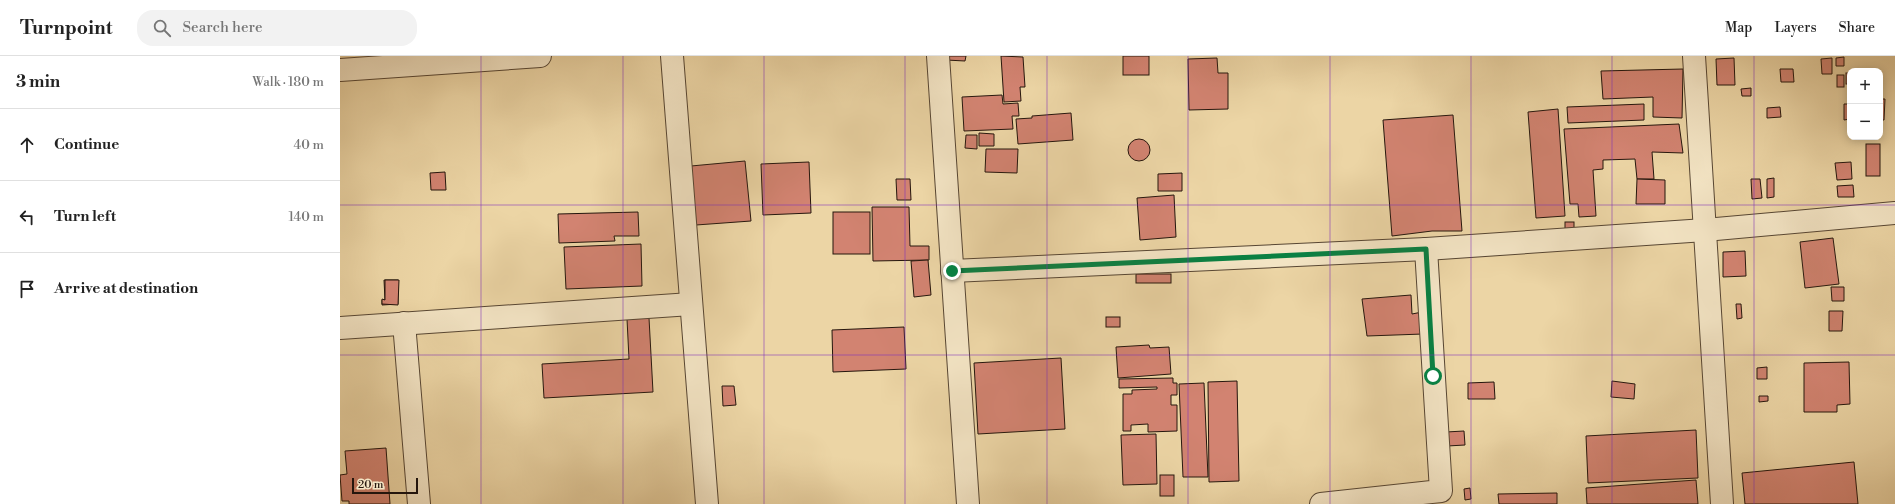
<!DOCTYPE html>
<meta charset="utf-8">
<style>
:root{--surface:#fff;--page:#f2f2f2;--text:#222;--muted:#767676;--line:#e0e0e0}
body{margin:0;font-family:"Libre Bodoni",serif;background:var(--page);color:var(--text)}
.controls{position:absolute;right:12px;top:12px;display:grid;overflow:hidden;border-radius:8px;box-shadow:0 2px 10px #0003}
.controls button{width:36px;height:36px;display:grid;place-items:center;padding:0;border:0;border-bottom:1px solid var(--line);background:var(--surface);color:var(--text);font:20px sans-serif}
.scale{position:absolute;left:12px;bottom:10px;width:66px;box-sizing:border-box;padding-left:4px;border:2px solid #25160d;border-top:0;font-size:11px;line-height:14px;white-space:nowrap;color:#25160d;-webkit-text-stroke:3px #f3e4c4;paint-order:stroke}
.stop{position:absolute;width:12px;height:12px;margin:-9px;border:3px solid #0b8043;border-radius:50%;background:#fff}
.stop.end{background:#0b8043;border-color:#fff;box-shadow:0 1px 4px #0008}
.list{margin:0;padding:0;list-style:none}
h2{display:flex;justify-content:space-between;align-items:center;height:52px;margin:0;padding:0 16px;font-size:17px}
h2 small{font-size:13px;font-weight:400;color:var(--muted)}
.list li{display:grid;grid-template-columns:26px 1fr auto;gap:12px;align-items:center;box-sizing:border-box;height:72px;padding:0 16px;border-top:1px solid var(--line)}
.list b{display:block;font-size:15px;white-space:nowrap}
.list em{font-size:13px;font-style:normal;color:var(--muted)}
.icon{flex:none;width:22px;height:22px;fill:none;stroke:currentColor;stroke-width:2;stroke-linecap:round;stroke-linejoin:round}
.map{position:relative;flex:none;width:1555px;height:448px;overflow:hidden}
header{display:flex;align-items:center;gap:24px;box-sizing:border-box;height:56px;padding:0 20px;background:var(--surface);border-bottom:1px solid var(--line)}
header strong{font-size:19px}
nav{display:flex;gap:22px;margin-inline-start:auto;font-size:14px}
.search{width:280px;height:36px;background:var(--page);display:flex;align-items:center;gap:10px;box-sizing:border-box;padding:0 14px;border-radius:16px;color:var(--muted);font-size:15px}
main{display:flex}
aside{flex:1;background:var(--surface)}
.map>svg:first-child{display:block}
</style>
<header>
<strong>Turnpoint</strong>
<div class="search"><svg class="icon" aria-label="search" viewBox="0 0 24 24"><circle cx="10" cy="10" r="6"/><path d="M15 15l6 6"/></svg>Search here</div>
<nav><a>Map</a><a>Layers</a><a>Share</a></nav>
</header>
<main>
<aside>
<h2>3 min<small>Walk · 180 m</small></h2>
<ul class="list">
<li><svg class="icon" aria-label="ahead" viewBox="0 0 24 24"><path d="M12 20V5M6 11l6-6 6 6"/></svg><div><b>Continue</b></div><em>40 m</em></li>
<li><svg class="icon" aria-label="left" viewBox="0 0 24 24"><path d="M17 20v-9H6M10 6l-5 5 5 5"/></svg><div><b>Turn left</b></div><em>140 m</em></li>
<li><svg class="icon" aria-label="arrive" viewBox="0 0 24 24"><path d="M6 21V4h12l-3 4 3 4H6"/></svg><div><b>Arrive at destination</b></div></li>
</ul>
</aside>
<div class="map">
<svg width="1555" height="448" viewBox="0 0 1555 448">
<rect width="100%" height="100%" fill="#ecd5a5"/>
<filter id="stains"><feTurbulence type="fractalNoise" baseFrequency=".005" numOctaves="4"/><feColorMatrix values="0 0 0 0 .2 0 0 0 0 .09 0 0 0 0 .02 0 0 0 .5 -.17"/></filter>
<radialGradient id="worn" r=".72"><stop offset=".6" stop-color="#630" stop-opacity="0"/><stop offset="1" stop-color="#630" stop-opacity=".3"/></radialGradient>
<g fill="#d28371" stroke="#25160d">
<polygon points="606,0 626,0 625,5 606,4"/>
<polygon points="661,0 683,1 685,31 680,31 681,45 664,46"/>
<rect x="783" y="0" width="26" height="19"/>
<polygon points="1504,1 1504,10 1496,10 1496,2"/>
<polygon points="877,2 878,17 888,17 888,53 849,54 848,3"/>
<polygon points="1394,2 1395,29 1377,29 1376,3"/>
<polygon points="1492,2 1492,18 1482,18 1481,3"/>
<polygon points="1343,13 1342,62 1313,61 1313,41 1263,43 1261,15"/>
<polygon points="1440,13 1453,13 1454,26 1441,26"/>
<rect x="1506" y="17" width="4" height="11"/>
<rect x="1497" y="19" width="7" height="12"/>
<polygon points="1411,32 1411,40 1402,40 1401,33"/>
<polygon points="662,39 663,48 678,47 679,60 672,60 673,73 624,75 622,41"/>
<polygon points="1540,43 1545,43 1544,64 1540,64"/>
<polygon points="1304,48 1304,64 1228,67 1227,51"/>
<polygon points="1504,48 1510,48 1510,63 1504,64"/>
<polygon points="1440,51 1441,61 1427,62 1427,52"/>
<polygon points="1218,53 1225,160 1196,162 1188,56"/>
<polygon points="731,57 733,84 678,88 676,63 692,62 692,60"/>
<polygon points="1113,59 1122,175 1092,175 1052,180 1043,64"/>
<polygon points="1339,68 1343,97 1312,96 1314,123 1297,123 1295,103 1263,104 1263,113 1253,114 1256,160 1239,161 1238,148 1230,148 1224,73"/>
<polygon points="639,77 654,78 654,90 639,90"/>
<polygon points="626,79 637,79 637,93 625,92"/>
<circle cx="799" cy="94" r="11"/>
<rect x="1526" y="88" width="14" height="32"/>
<polygon points="646,93 678,93 677,117 645,116"/>
<polygon points="405,105 411,165 356,169 351,110"/>
<polygon points="469,106 471,157 423,159 421,108"/>
<polygon points="1511,106 1512,123 1497,124 1495,107"/>
<polygon points="105,116 106,134 91,134 90,117"/>
<polygon points="842,117 842,135 818,135 818,118"/>
<polygon points="1434,122 1434,141 1427,142 1427,123"/>
<polygon points="556,123 570,123 571,144 557,144"/>
<polygon points="1297,123 1325,124 1325,148 1296,148"/>
<polygon points="1411,123 1420,123 1422,142 1412,143"/>
<polygon points="1513,129 1514,141 1498,141 1497,130"/>
<polygon points="834,139 836,181 800,184 797,142"/>
<polygon points="532,151 569,151 570,190 589,190 589,204 533,205"/>
<polygon points="298,156 299,180 274,180 275,185 219,187 218,158"/>
<rect x="493" y="156" width="37" height="42"/>
<rect x="1225" y="166" width="9" height="7"/>
<polygon points="1493,182 1499,228 1465,232 1460,186"/>
<polygon points="301,188 302,230 226,233 224,191"/>
<polygon points="1405,195 1406,220 1383,221 1383,196"/>
<polygon points="588,204 591,239 574,241 571,205"/>
<rect x="796" y="218" width="35" height="9"/>
<polygon points="44,224 58,224 58,248 42,249 42,244 45,244"/>
<polygon points="45,224 59,224 58,249 42,248 42,243 45,244"/>
<polygon points="1491,231 1504,231 1504,245 1492,245"/>
<polygon points="1071,239 1072,258 1082,256 1083,278 1027,280 1022,243"/>
<polygon points="1396,248 1401,248 1402,262 1397,263"/>
<polygon points="1489,255 1503,255 1502,275 1489,275"/>
<rect x="766" y="261" width="14" height="10"/>
<polygon points="309,262 313,336 204,342 202,308 289,303 287,263"/>
<polygon points="564,271 566,313 493,316 492,274"/>
<polygon points="809,289 810,292 829,291 831,318 778,322 776,291"/>
<polygon points="721,302 725,373 638,378 634,307"/>
<polygon points="1509,306 1510,348 1497,349 1497,356 1464,356 1464,307"/>
<polygon points="1427,311 1427,323 1417,323 1417,312"/>
<polygon points="833,322 833,327 837,327 837,339 831,339 831,349 837,349 837,375 808,376 808,368 791,369 791,375 783,375 783,338 792,338 792,334 817,333 817,331 779,332 779,323"/>
<polygon points="897,325 899,425 869,426 868,326"/>
<polygon points="1272,325 1295,328 1294,343 1271,341"/>
<polygon points="1154,326 1155,343 1128,343 1128,327"/>
<polygon points="864,327 868,421 843,421 839,328"/>
<polygon points="382,330 394,330 396,349 383,350"/>
<polygon points="1419,340 1428,340 1428,345 1419,346"/>
<polygon points="1356,374 1358,422 1248,427 1246,380"/>
<polygon points="1124,375 1125,389 1107,390 1106,376"/>
<polygon points="816,378 817,428 783,429 781,379"/>
<polygon points="46,392 50,448 9,448 9,445 2,445 0,419 7,418 5,395"/>
<polygon points="1514,406 1518,448 1405,448 1402,417"/>
<rect x="820" y="419" width="14" height="21"/>
<polygon points="1356,424 1358,448 1247,448 1246,432"/>
<polygon points="1130,432 1131,443 1125,444 1124,433"/>
<polygon points="1217,437 1217,448 1159,448 1158,438"/>
</g>
<g fill="none" stroke-linecap="round" stroke-linejoin="round">
<defs>
<g id="minor">
<polyline points="332,0 367,448"/>
<polyline points="598,0 628,448"/>
<polyline points="1354,0 1382,448"/>
<polyline points="0,14 200,0"/>
<polyline points="612,215 1086,193 1365,174 1555,157"/>
<polyline points="64,267 79,448"/>
<polyline points="0,272 351,248"/>
<polyline points="981,448 1101,435 1086,193"/>
</g>
</defs>
<use href="#minor" stroke="#574633" stroke-width="24"/>
<use href="#minor" stroke="#f3e4c4" stroke-width="22"/>
</g>
<g fill="none" stroke-linecap="round" stroke-linejoin="round">
<polyline stroke="#0b8043" stroke-width="5" points="612,215 1086,193 1093,320"/>
</g>
<path fill="none" stroke="#7b2cbf" stroke-width="1" stroke-opacity="0.55" d="M 141,0 L 141,448M 283,0 L 283,448M 424,0 L 424,448M 565,0 L 565,448M 707,0 L 707,448M 848,0 L 848,448M 990,0 L 990,448M 1131,0 L 1131,448M 1272,0 L 1272,448M 1414,0 L 1414,448M 0,149 L 1555,149M 0,299 L 1555,299"/>
<rect width="100%" height="100%" filter="url(#stains)"/>
<rect width="100%" height="100%" fill="url(#worn)"/>
</svg>
<div class="controls">
<button>+</button>
<button>−</button>
</div>
<div class="scale">20 m</div>
<div class="stop" style="left:1093px;top:320px"></div>
<div class="stop end" style="left:612px;top:215px"></div>
</div>
</main>
